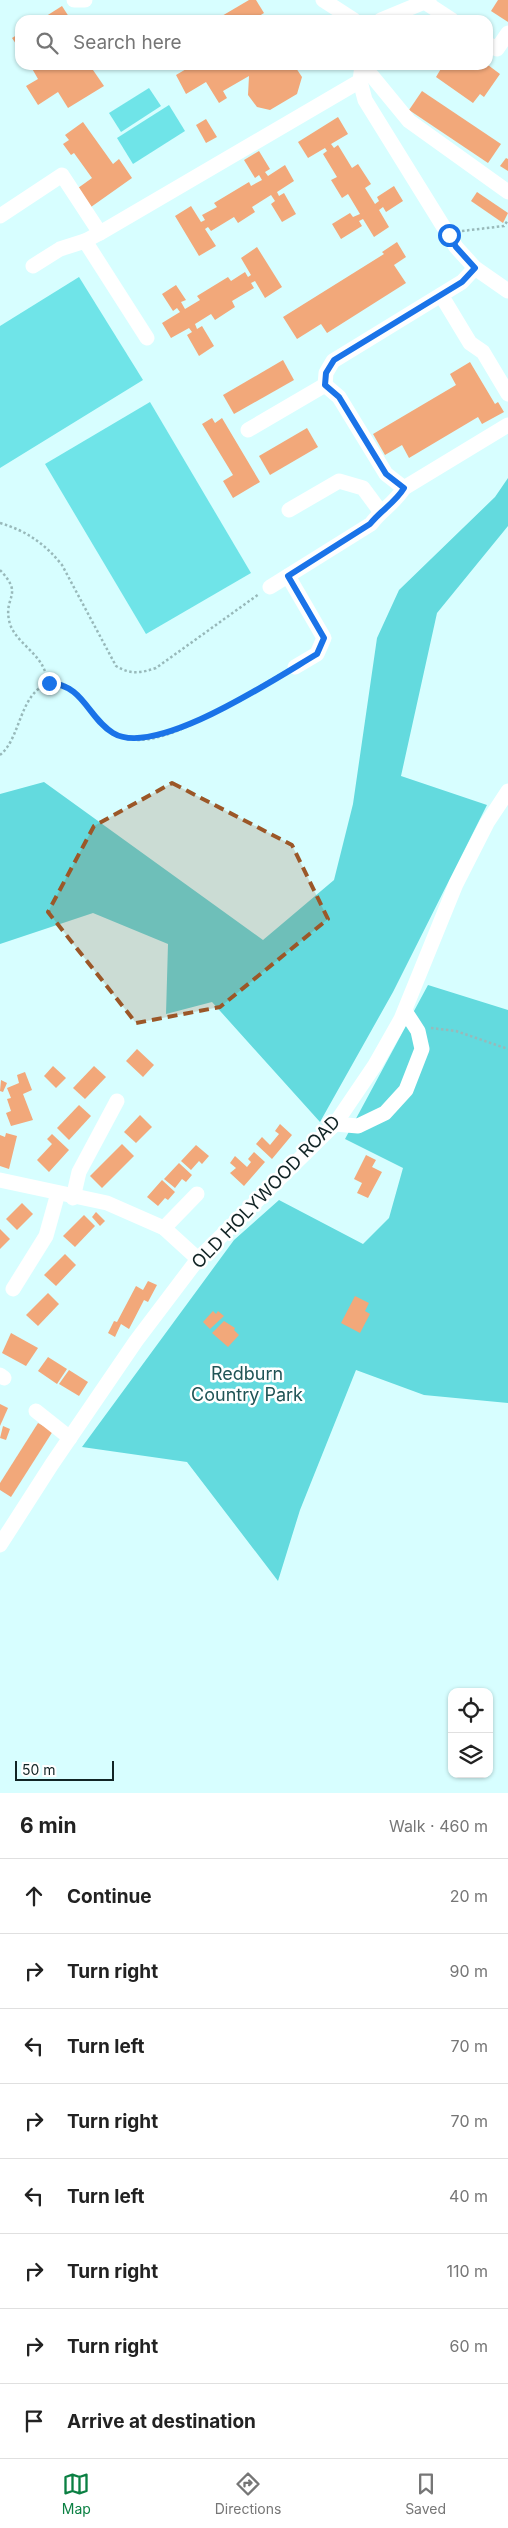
<!DOCTYPE html>
<meta charset="utf-8">
<style>
:root{--surface:#fff;--page:#f6f6f6;--text:#222;--muted:#767676;--line:#e0e0e0;--accent:#0b8043}
body{margin:0;font-family:Inter,sans-serif;background:var(--page);color:var(--text)}
.controls{position:absolute;right:15px;bottom:15px;display:grid;overflow:hidden;border-radius:10px;box-shadow:0 1px 4px #0004}
.controls button{width:45px;height:45px;display:grid;place-items:center;padding:0;border:0;border-bottom:1px solid var(--line);background:var(--surface);color:var(--text);font:25px sans-serif}
.scale{position:absolute;left:15px;bottom:12px;width:99px;box-sizing:border-box;padding-left:5px;border:2px solid #112425;border-top:0;font-size:14px;line-height:18px;white-space:nowrap;color:#112425;-webkit-text-stroke:4px #fff;paint-order:stroke}
.stop{position:absolute;width:15px;height:15px;margin:-11px;border:4px solid #1a73e8;border-radius:50%;background:#fff}
.stop.end{background:#1a73e8;border-color:#fff;box-shadow:0 1px 5px #0008}
.list{margin:0;padding:0;list-style:none}
h2{display:flex;justify-content:space-between;align-items:center;height:65px;margin:0;padding:0 20px;font-size:21px}
h2 small{font-size:16px;font-weight:400;color:var(--muted)}
.list li{display:grid;grid-template-columns:32px 1fr auto;gap:15px;align-items:center;box-sizing:border-box;height:75px;padding:0 20px;border-top:1px solid var(--line)}
.list b{display:block;font-size:19px;white-space:nowrap}
.list em{font-size:16px;font-style:normal;color:var(--muted)}
.icon{flex:none;width:28px;height:28px;fill:none;stroke:currentColor;stroke-width:2;stroke-linecap:round;stroke-linejoin:round}
.map{position:relative;flex:none;width:508px;height:1793px;overflow:hidden}
.search{position:absolute;background:var(--surface);box-shadow:0 1px 4px #0004;left:15px;right:15px;top:15px;height:55px;display:flex;align-items:center;gap:12px;box-sizing:border-box;padding:0 18px;border-radius:15px;color:var(--muted);font-size:19px}
.sheet{height:665px;background:var(--surface)}
nav{display:flex;justify-content:space-around;align-items:center;box-sizing:border-box;height:70px;border-top:1px solid var(--line);background:var(--surface);font-size:14px;color:var(--muted)}
nav a{display:grid;justify-items:center;gap:2px}
nav .on{color:var(--accent)}
.map>svg:first-child{display:block}
</style>
<div class="map">
<svg width="508" height="1793" viewBox="0 0 508 1793">
<rect width="100%" height="100%" fill="#d7feff"/>
<g fill="#6fe4e8">
<polygon points="149,88 161,106 121,132 109,113"/>
<polygon points="169,105 185,131 133,164 117,138"/>
<polygon points="79,277 143,380 0,468 0,326"/>
<polygon points="150,402 251,573 146,634 45,464"/>
</g>
<g fill="#63dade">
<polygon points="508,478 508,526 437,613 401,776 487,805 393,992 320,1122 212,1002 166,1014 168,944 93,913 0,944 0,794 44,782 263,940 334,880 353,804 377,638 399,590 495,497"/>
<polygon points="428,985 508,1010 508,1403 424,1395 356,1370 300,1510 278,1581 187,1462 82,1447 234,1240 279,1200 363,1244 389,1218 403,1168 345,1139"/>
</g>
<g fill="#f2a87a">
<polygon points="249,0 256,0 264,13 253,20 215,20"/>
<polygon points="498,0 508,0 508,22 491,11"/>
<polygon points="62,6 71,20 40,20"/>
<polygon points="20,33 20,50 12,38"/>
<polygon points="30,65 101,65 93,70 104,86 68,108 58,92 38,105 26,86 38,79"/>
<polygon points="193,65 294,65 302,77 297,94 270,110 257,107 248,95 249,76 223,91 227,98 219,103 206,82 186,94 176,75"/>
<polygon points="440,65 488,65 500,74 484,97 480,94 473,103 436,77 442,67"/>
<polygon points="422,91 501,144 488,163 409,110"/>
<polygon points="338,117 348,134 331,144 334,148 338,145 352,168 358,164 371,184 365,188 375,204 379,201 377,197 394,186 403,201 386,212 383,207 379,210 389,227 374,237 363,219 359,221 362,226 341,239 332,224 350,213 353,217 360,214 348,194 342,198 331,180 337,177 323,154 327,151 325,148 308,158 298,142"/>
<polygon points="206,119 217,137 206,143 196,125"/>
<polygon points="83,122 113,164 119,159 132,178 91,207 78,188 92,178 74,153 71,155 63,144 69,140 65,135"/>
<polygon points="259,151 270,169 265,172 268,176 285,165 294,181 277,192 279,196 284,193 296,214 282,222 271,204 275,201 271,195 252,207 255,212 238,223 234,217 211,231 208,227 205,229 216,246 199,256 175,216 191,206 201,222 205,220 202,215 217,207 214,203 249,182 251,186 262,180 259,175 255,178 244,160"/>
<polygon points="506,158 508,159 508,171 500,166"/>
<polygon points="477,192 508,213 503,223 471,201"/>
<polygon points="397,242 406,257 394,265 406,283 327,333 321,324 297,339 283,317 384,254 382,252"/>
<polygon points="257,247 282,287 265,298 255,281 251,283 254,288 232,301 235,307 215,320 211,314 195,324 197,329 202,326 214,346 199,356 187,335 192,332 189,328 171,338 162,323 180,312 177,308 173,311 162,294 176,285 186,300 181,302 185,309 200,300 197,296 228,277 231,281 245,272 248,277 251,275 241,258"/>
<polygon points="283,360 294,380 234,414 223,395"/>
<polygon points="470,362 495,404 498,402 504,412 482,424 478,417 409,458 402,445 385,455 373,434 456,385 450,374"/>
<polygon points="212,418 215,423 222,418 260,482 233,498 223,481 233,475 202,424"/>
<polygon points="307,428 318,447 270,475 259,456"/>
<polygon points="137,1049 154,1065 143,1077 126,1061"/>
<polygon points="53,1066 66,1078 56,1088 44,1076"/>
<polygon points="94,1066 106,1077 85,1099 73,1088"/>
<polygon points="25,1072 32,1090 23,1094 33,1120 11,1126 6,1113 11,1111 7,1099 11,1098 7,1088 19,1083 17,1075"/>
<polygon points="1,1080 7,1083 3,1092 0,1091"/>
<polygon points="79,1105 91,1116 69,1140 57,1128"/>
<polygon points="140,1115 152,1127 136,1143 124,1132"/>
<polygon points="280,1124 292,1135 272,1159 256,1144 262,1137 270,1145 279,1134 275,1131"/>
<polygon points="6,1133 17,1136 9,1169 0,1166 0,1135 5,1137"/>
<polygon points="52,1134 69,1150 49,1172 37,1160 52,1144 47,1139"/>
<polygon points="122,1144 134,1156 102,1188 90,1176"/>
<polygon points="196,1145 209,1156 202,1164 199,1161 191,1170 181,1161"/>
<polygon points="254,1152 265,1162 244,1186 230,1173 236,1168 230,1163 235,1156 247,1167 251,1162 248,1159"/>
<polygon points="366,1155 376,1160 372,1167 382,1172 368,1198 357,1193 362,1183 354,1179"/>
<polygon points="179,1163 192,1175 186,1182 182,1179 175,1188 164,1179"/>
<polygon points="162,1180 175,1192 168,1200 165,1198 158,1206 147,1197"/>
<polygon points="22,1203 33,1214 17,1230 6,1219"/>
<polygon points="96,1212 105,1221 100,1226 92,1217"/>
<polygon points="84,1215 95,1226 75,1247 63,1236"/>
<polygon points="0,1229 10,1239 0,1249"/>
<polygon points="65,1254 76,1265 56,1286 44,1275"/>
<polygon points="148,1281 157,1285 148,1302 144,1300 129,1329 121,1324 115,1337 108,1333 114,1321 117,1322 136,1286 143,1290"/>
<polygon points="48,1293 59,1304 38,1326 26,1315"/>
<polygon points="355,1296 369,1303 365,1311 370,1314 360,1333 341,1323"/>
<polygon points="213,1311 216,1314 218,1311 224,1316 210,1329 203,1322"/>
<polygon points="224,1321 235,1328 234,1330 239,1335 228,1347 212,1333"/>
<polygon points="11,1333 38,1348 26,1366 2,1353"/>
<polygon points="48,1357 67,1369 57,1384 38,1371"/>
<polygon points="69,1370 88,1382 79,1396 59,1384"/>
<polygon points="0,1404 8,1408 0,1426"/>
<polygon points="38,1423 53,1431 11,1497 0,1490 0,1483"/>
<polygon points="3,1426 10,1429 6,1440 0,1438"/>
</g>
<g fill="none" stroke-linecap="round" stroke-linejoin="round">
<g stroke="#98b9ba" stroke-width="2.5" stroke-dasharray="2.5 2.5" stroke-linecap="butt">
<polyline points="462,231 504,226 508,220"/>
<path d="M 0,523 C 27,531 45,544 62,565 L 116,666 C 131,675 141,673 156,668 L 259,594"/>
<path d="M 0,570 C 24,595 4,596 9,620 C 12,638 33,649 42,665 C 45,670 47,677 49,683"/>
<path d="M 0,755 C 21,738 19,695 47,684 C 73,674 92,717 107,730 C 116,737 127,740 139,740 C 181,739 245,694 283,673"/>
<polyline points="431,1028 456,1031 508,1049"/>
</g>
<g stroke="#fff" stroke-width="15">
<polyline points="74,0 85,0"/>
<polyline points="323,0 354,20"/>
<polyline points="426,3 452,20"/>
<polyline points="381,20 429,0"/>
<polyline points="488,44 497,49 508,33"/>
<polyline points="362,65 360,81 365,100 456,247 475,268 508,291"/>
<polyline points="362,69 372,76 409,121 508,192"/>
<polyline points="0,216 62,175 100,233"/>
<polyline points="85,241 147,338"/>
<polyline points="33,266 60,249 85,241 100,233 360,81"/>
<polyline points="475,268 462,282 333,361 326,373 325,385 339,397 386,474 404,488 508,425"/>
<polyline points="441,295 470,343 483,352 508,394"/>
<polyline points="248,430 325,385"/>
<polyline points="289,510 339,481 363,488 380,511"/>
<polyline points="288,576 324,638 317,654 295,667"/>
<path d="M 270,587 L 371,524 C 381,510 395,503 404,488"/>
<polyline points="335,1124 358,1126 385,1113 406,1090 422,1049 418,1031 405,1011"/>
<polyline points="0,1180 107,1203 164,1228 198,1259"/>
<polyline points="73,1198 79,1172 117,1101"/>
<polyline points="164,1228 197,1194"/>
<polyline points="13,1289 46,1236 58,1193"/>
<polyline points="0,1375 4,1378"/>
<polyline points="36,1411 70,1438"/>
<polyline points="0,1545 52,1464 136,1341 198,1259 335,1124 375,1065 401,1019 456,884 487,823 508,791"/>
</g>
</g>
<g fill="none" stroke-linecap="round" stroke-linejoin="round">
<path stroke="#1a73e8" stroke-width="6" d="M 49,683 C 84,685 87,717 113,733 C 155,759 276,678 317,654 L 324,638 L 288,576 L 370,524 C 381,510 395,503 404,488 L 386,474 L 339,397 L 325,385 L 326,373 L 334,360 L 462,282 L 475,268 L 456,247 L 449,235"/>
</g>
<path fill="#9b5728" fill-opacity="0.2" stroke="#9b5728" stroke-width="4" stroke-dasharray="10 6" stroke-linejoin="round" d="M 172,783 L 292,845 L 328,919 L 220,1007 L 136,1023 L 48,912 L 94,826 Z"/>
<g text-anchor="middle" stroke-width="5" stroke-linejoin="round" paint-order="stroke">
<g font-size="18" fill="#112425" stroke="#fff">
<text transform="translate(266 1192) rotate(-46)" y="6">OLD HOLYWOOD ROAD</text>
</g>
<g font-size="18" fill="#205456" stroke="#fff">
<text x="247" y="1380">Redburn<tspan x="247" dy="21">Country Park</tspan></text>
</g>
</g>
</svg>
<div class="controls">
<button><svg class="icon" aria-label="locate" viewBox="0 0 24 24"><circle cx="12" cy="12" r="6"/><path d="M12 2v4M12 18v4M2 12h4M18 12h4"/></svg></button>
<button><svg class="icon" aria-label="layers" viewBox="0 0 24 24"><path d="M12 4l9 5-9 5-9-5zM3 14l9 5 9-5"/></svg></button>
</div>
<div class="scale">50 m</div>
<div class="stop" style="left:449px;top:235px"></div>
<div class="stop end" style="left:49px;top:683px"></div>
<div class="search"><svg class="icon" aria-label="search" viewBox="0 0 24 24"><circle cx="10" cy="10" r="6"/><path d="M15 15l6 6"/></svg>Search here</div>
</div>
<section class="sheet">
<h2>6 min<small>Walk · 460 m</small></h2>
<ul class="list">
<li><svg class="icon" aria-label="ahead" viewBox="0 0 24 24"><path d="M12 20V5M6 11l6-6 6 6"/></svg><div><b>Continue</b></div><em>20 m</em></li>
<li><svg class="icon" aria-label="right" viewBox="0 0 24 24"><path d="M7 20v-9h11M14 6l5 5-5 5"/></svg><div><b>Turn right</b></div><em>90 m</em></li>
<li><svg class="icon" aria-label="left" viewBox="0 0 24 24"><path d="M17 20v-9H6M10 6l-5 5 5 5"/></svg><div><b>Turn left</b></div><em>70 m</em></li>
<li><svg class="icon" aria-label="right" viewBox="0 0 24 24"><path d="M7 20v-9h11M14 6l5 5-5 5"/></svg><div><b>Turn right</b></div><em>70 m</em></li>
<li><svg class="icon" aria-label="left" viewBox="0 0 24 24"><path d="M17 20v-9H6M10 6l-5 5 5 5"/></svg><div><b>Turn left</b></div><em>40 m</em></li>
<li><svg class="icon" aria-label="right" viewBox="0 0 24 24"><path d="M7 20v-9h11M14 6l5 5-5 5"/></svg><div><b>Turn right</b></div><em>110 m</em></li>
<li><svg class="icon" aria-label="right" viewBox="0 0 24 24"><path d="M7 20v-9h11M14 6l5 5-5 5"/></svg><div><b>Turn right</b></div><em>60 m</em></li>
<li><svg class="icon" aria-label="arrive" viewBox="0 0 24 24"><path d="M6 21V4h12l-3 4 3 4H6"/></svg><div><b>Arrive at destination</b></div></li>
</ul>
</section>
<nav>
<a class="on"><svg class="icon" aria-label="map" viewBox="0 0 24 24"><path d="M3 6l6-2 6 2 6-2v14l-6 2-6-2-6 2zM9 4v14M15 6v14"/></svg>Map</a>
<a><svg class="icon" aria-label="directions" viewBox="0 0 24 24"><path d="M12 3l9 9-9 9-9-9zM9 14v-3h6M13 9l2 2-2 2"/></svg>Directions</a>
<a><svg class="icon" aria-label="saved" viewBox="0 0 24 24"><path d="M7 4h10v16l-5-4-5 4z"/></svg>Saved</a>
</nav>
